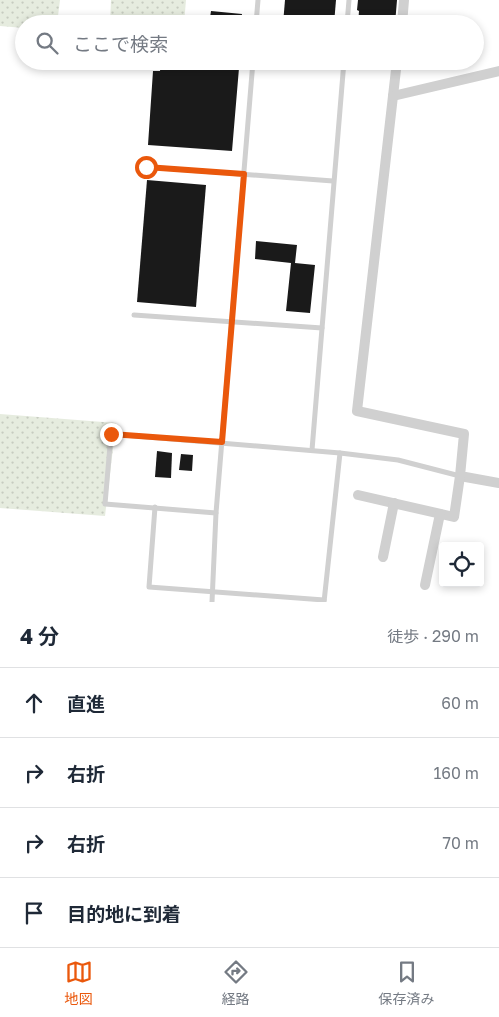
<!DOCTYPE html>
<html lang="ja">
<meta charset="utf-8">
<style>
:root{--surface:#fff;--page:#f6f6f7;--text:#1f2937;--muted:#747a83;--line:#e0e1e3;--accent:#ea580c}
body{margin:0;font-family:"Golos Text","Noto Sans JP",sans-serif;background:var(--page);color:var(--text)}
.controls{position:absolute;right:15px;bottom:15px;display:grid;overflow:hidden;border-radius:5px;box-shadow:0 2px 8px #0003}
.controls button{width:45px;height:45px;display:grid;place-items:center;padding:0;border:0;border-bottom:1px solid var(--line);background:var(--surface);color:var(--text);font:25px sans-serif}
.stop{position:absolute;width:15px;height:15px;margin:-11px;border:4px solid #ea580c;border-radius:50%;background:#fff}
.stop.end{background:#ea580c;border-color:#fff;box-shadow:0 1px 5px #0008}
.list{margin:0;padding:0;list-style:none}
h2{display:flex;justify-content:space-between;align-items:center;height:65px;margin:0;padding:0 20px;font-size:21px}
h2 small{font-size:16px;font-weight:400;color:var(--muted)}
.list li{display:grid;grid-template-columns:32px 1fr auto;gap:15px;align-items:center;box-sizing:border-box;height:70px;padding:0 20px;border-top:1px solid var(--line)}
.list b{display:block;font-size:19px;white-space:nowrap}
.list em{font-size:16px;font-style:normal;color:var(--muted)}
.icon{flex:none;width:28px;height:28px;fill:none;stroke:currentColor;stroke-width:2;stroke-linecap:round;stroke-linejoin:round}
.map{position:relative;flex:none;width:499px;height:602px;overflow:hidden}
.search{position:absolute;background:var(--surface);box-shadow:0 2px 8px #0003;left:15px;right:15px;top:15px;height:55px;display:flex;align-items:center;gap:12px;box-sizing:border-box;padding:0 18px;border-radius:28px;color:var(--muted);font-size:19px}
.sheet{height:345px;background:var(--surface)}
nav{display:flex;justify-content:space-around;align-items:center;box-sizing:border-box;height:70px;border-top:1px solid var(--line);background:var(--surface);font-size:14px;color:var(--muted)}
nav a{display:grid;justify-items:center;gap:2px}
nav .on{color:var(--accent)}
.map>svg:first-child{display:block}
</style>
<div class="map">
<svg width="499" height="602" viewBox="0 0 499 602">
<defs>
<pattern id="grass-dots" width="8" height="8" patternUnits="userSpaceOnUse" patternTransform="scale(1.25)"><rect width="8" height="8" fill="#e6ecdf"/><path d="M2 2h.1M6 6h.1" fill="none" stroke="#c6cbc0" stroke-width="1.8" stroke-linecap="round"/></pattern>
</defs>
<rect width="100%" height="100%" fill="#fff"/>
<g fill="url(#grass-dots)">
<polygon points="0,0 60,0 57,24 24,24 24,28 0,26"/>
<polygon points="111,0 186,0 184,24 110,24"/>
<polygon points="0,414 116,423 105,516 0,508"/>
</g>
<g fill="#1a1a1a">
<polygon points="285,0 336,0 334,24 283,24"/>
<polygon points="358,0 397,0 395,24 358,24 359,11 357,10"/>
<polygon points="211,11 242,14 241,24 209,24"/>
<polygon points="161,62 186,64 186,68 189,69 190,64 239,68 232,151 148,145 153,71 160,71"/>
<polygon points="147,180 206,185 196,307 137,302"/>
<polygon points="256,241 297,245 295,263 315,265 310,313 286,311 291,263 255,259"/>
<polygon points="157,451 172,453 171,478 155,477"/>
<polygon points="181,454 193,455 192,471 179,470"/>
</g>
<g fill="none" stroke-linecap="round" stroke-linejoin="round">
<g stroke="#d0d0d0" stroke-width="5">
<polyline points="256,24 258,0"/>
<polyline points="347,24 349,0"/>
<polyline points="324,61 343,63"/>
<polyline points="147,167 333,181"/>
<polyline points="134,315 322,328"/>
<polyline points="312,450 344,61"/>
<polyline points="155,507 149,587 324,600"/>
<polyline points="216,513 105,504 111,434 340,453 398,460 460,476"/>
<polyline points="212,602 216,513 253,61"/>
<polyline points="324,602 340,453"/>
</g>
<g stroke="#d0d0d0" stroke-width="10">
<polyline points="402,24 404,0"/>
<polyline points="397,61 357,411 464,434 460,476 499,483"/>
<polyline points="393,96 499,71"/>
<polyline points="358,495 454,517 460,476"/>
<polyline points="383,557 394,503"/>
<polyline points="425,585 440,514"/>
</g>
</g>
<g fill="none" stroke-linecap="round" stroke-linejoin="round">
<polyline stroke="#ea580c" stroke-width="6" points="111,434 222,442 244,174 146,167"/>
</g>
</svg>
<div class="controls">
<button><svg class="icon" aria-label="locate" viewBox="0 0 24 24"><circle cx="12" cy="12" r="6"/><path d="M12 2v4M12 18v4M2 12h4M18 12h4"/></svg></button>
</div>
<div class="stop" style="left:146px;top:167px"></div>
<div class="stop end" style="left:111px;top:434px"></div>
<div class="search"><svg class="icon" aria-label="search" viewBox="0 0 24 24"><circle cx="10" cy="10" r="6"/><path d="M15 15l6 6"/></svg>ここで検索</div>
</div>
<section class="sheet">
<h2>4 分<small>徒歩 · 290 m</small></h2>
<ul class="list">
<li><svg class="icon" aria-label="ahead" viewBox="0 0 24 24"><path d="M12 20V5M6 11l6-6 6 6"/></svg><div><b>直進</b></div><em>60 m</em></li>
<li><svg class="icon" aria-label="right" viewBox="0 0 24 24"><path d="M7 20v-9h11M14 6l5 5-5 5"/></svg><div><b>右折</b></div><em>160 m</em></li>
<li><svg class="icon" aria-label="right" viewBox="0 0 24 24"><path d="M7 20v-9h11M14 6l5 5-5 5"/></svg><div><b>右折</b></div><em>70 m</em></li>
<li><svg class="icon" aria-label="arrive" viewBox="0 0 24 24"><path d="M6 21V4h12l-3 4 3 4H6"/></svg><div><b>目的地に到着</b></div></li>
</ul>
</section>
<nav>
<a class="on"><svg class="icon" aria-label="map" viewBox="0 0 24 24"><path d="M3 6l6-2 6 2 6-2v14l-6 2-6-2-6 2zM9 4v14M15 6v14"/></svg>地図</a>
<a><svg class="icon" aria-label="directions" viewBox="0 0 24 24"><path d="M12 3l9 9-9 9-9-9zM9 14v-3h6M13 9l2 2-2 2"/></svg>経路</a>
<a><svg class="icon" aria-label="saved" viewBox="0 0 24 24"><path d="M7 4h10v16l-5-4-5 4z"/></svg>保存済み</a>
</nav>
